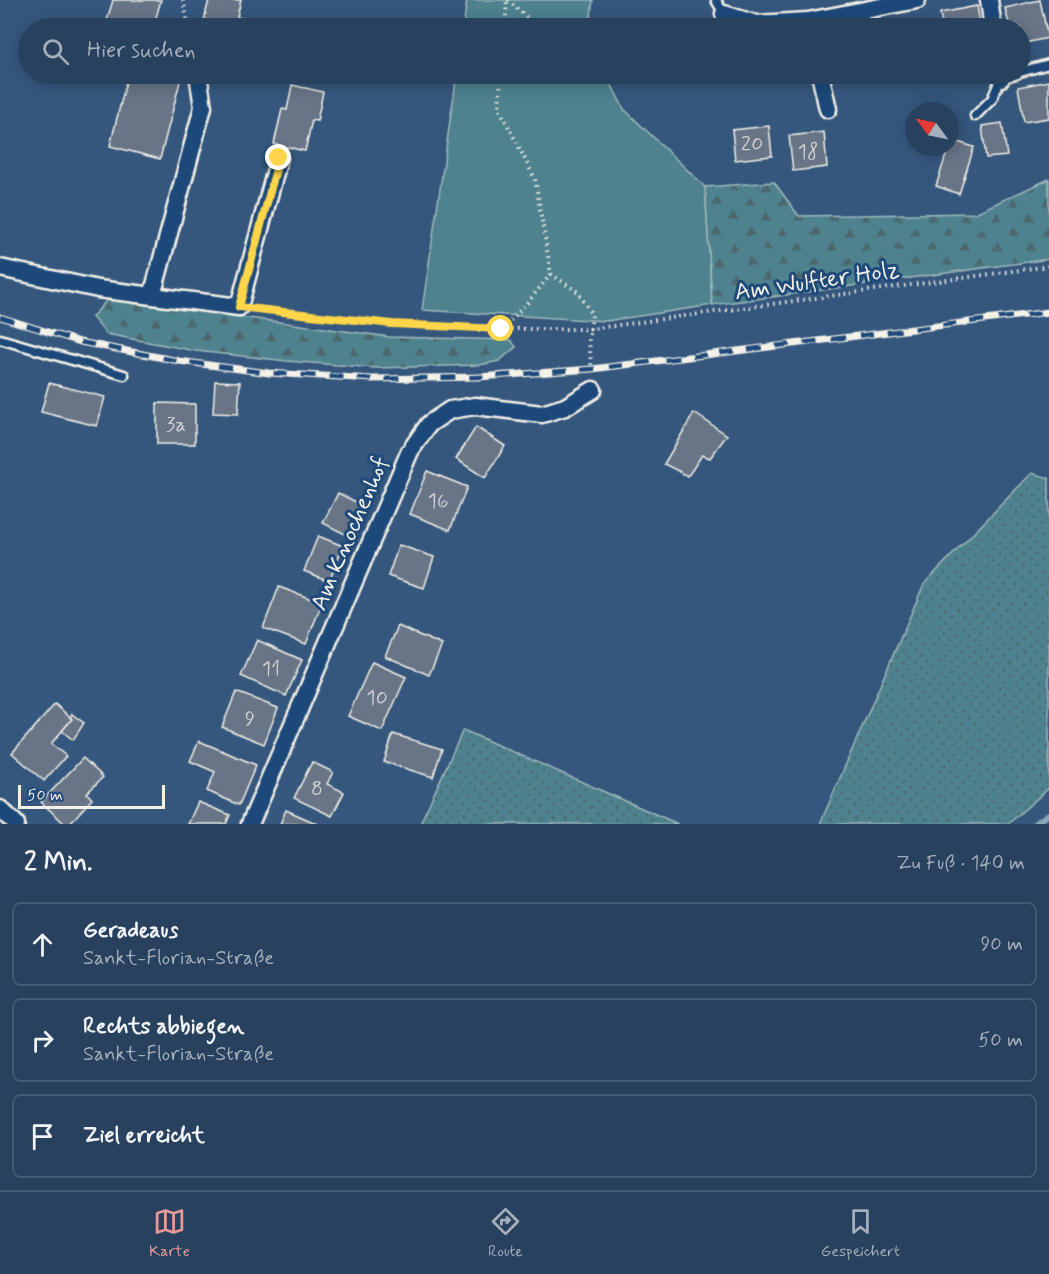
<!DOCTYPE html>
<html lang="de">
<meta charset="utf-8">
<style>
:root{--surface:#28415e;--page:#304864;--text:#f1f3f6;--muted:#a5afbc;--line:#445a73;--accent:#e69b98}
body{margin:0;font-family:Mynerve,sans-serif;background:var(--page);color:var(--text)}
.compass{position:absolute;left:905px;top:102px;width:54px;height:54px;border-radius:50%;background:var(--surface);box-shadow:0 3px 15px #0003;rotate:303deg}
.scale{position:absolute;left:18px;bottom:15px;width:147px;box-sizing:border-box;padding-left:6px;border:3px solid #f4f1e8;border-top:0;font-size:16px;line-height:21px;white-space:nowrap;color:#f4f1e8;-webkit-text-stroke:4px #1f4a7a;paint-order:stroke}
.stop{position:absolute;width:18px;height:18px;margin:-14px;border:4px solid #ffd54a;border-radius:50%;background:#fff}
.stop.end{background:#ffd54a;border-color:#fff;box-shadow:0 2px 6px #0008}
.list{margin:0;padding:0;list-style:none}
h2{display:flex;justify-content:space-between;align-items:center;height:78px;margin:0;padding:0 24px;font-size:26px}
h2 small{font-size:20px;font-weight:400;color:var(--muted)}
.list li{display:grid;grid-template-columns:39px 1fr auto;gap:18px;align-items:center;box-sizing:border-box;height:84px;margin:0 12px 12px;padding:0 12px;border:2px solid var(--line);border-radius:9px}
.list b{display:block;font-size:22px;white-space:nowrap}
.list p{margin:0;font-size:20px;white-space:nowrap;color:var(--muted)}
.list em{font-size:20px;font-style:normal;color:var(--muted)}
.icon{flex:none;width:33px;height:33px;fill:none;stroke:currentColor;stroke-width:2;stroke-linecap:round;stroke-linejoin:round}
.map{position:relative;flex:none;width:1049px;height:824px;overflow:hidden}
.search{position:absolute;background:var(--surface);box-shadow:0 3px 15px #0003;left:18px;right:18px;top:18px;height:66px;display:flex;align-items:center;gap:15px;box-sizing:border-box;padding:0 21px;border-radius:33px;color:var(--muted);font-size:22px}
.sheet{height:366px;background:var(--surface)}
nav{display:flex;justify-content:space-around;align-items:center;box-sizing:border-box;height:84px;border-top:2px solid var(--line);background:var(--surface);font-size:16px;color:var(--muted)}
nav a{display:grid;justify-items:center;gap:3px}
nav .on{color:var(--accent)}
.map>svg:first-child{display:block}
</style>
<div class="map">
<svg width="1049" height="824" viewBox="0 0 1049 824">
<defs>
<pattern id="grass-dots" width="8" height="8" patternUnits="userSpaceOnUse" patternTransform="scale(1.5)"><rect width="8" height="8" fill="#4e828e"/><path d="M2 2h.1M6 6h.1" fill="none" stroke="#4c686e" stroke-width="1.8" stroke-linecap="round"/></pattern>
<pattern id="forest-firs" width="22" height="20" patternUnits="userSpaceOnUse" patternTransform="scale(1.5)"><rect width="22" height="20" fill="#4e828e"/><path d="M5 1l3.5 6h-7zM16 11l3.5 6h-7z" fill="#4c686e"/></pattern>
</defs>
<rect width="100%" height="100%" fill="#35577e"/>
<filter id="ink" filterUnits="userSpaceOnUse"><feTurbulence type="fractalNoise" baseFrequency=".0167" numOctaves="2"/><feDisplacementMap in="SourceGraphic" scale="12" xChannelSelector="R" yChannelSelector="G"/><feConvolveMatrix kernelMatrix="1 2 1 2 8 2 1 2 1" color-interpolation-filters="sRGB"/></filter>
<g filter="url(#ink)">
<g fill="url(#grass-dots)" stroke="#a1babb" stroke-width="1.5">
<polygon points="1032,473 1049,478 1049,788 1008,824 820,824 924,584"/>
<polygon points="463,730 678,824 420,824"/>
</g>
<g fill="url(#forest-firs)" stroke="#a1babb" stroke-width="1.5">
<polygon points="1049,179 1049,259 712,305 705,187 774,182 799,216 975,213"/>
<polygon points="108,299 390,337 511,340 516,347 499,361 479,365 377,368 287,361 196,351 106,334 92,317"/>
</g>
<g fill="#4e828e" stroke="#a1babb" stroke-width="1.5">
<polygon points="467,0 593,0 589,28 463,28"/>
<polygon points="457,74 606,74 624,109 705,187 712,305 606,321 422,310"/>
</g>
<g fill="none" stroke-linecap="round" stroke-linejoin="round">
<polyline stroke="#88a7bb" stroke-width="6" points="1034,824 1049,814"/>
</g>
<g fill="#687587" stroke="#f4f1e8" stroke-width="1.5">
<polygon points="113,0 161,0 153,28 136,28 107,20"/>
<polygon points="209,0 241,0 237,17 284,28 202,28"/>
<polygon points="1040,0 1048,38 1020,44 1020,28 1010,28 1005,8"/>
<polygon points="977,6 981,28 943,28 940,13"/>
<polygon points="128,74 182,74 160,159 110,146"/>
<polygon points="697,74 744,74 744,78 697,79"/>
<polygon points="1049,81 1049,118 1024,122 1018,87"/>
<polygon points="292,85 323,92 317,121 312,120 305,151 274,144 282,109 287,110"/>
<polygon points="1002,123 1007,156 986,158 982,126"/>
<polygon points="769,126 772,156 735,160 732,130"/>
<polygon points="824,132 827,167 793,171 789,136"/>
<polygon points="951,140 974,147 959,194 936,186"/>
<polygon points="215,381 240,382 238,414 213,413"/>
<polygon points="49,383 105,397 97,426 41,412"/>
<polygon points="157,403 195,404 195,444 157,444"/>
<polygon points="694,413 727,435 710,458 702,455 688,476 664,464"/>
<polygon points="476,427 505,446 485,478 456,459"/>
<polygon points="427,471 467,487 450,530 410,514"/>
<polygon points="338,493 364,506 349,536 323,523"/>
<polygon points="318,536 343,546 329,581 304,571"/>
<polygon points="399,545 434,557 424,588 388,576"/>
<polygon points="279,587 322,603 306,644 263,628"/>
<polygon points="398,626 442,645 429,675 385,656"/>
<polygon points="257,640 302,660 286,696 241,676"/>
<polygon points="372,662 406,677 382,731 348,716"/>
<polygon points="236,692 278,708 264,744 222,727"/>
<polygon points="55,704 72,719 51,744 66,756 44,781 12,753"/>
<polygon points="72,714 84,723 73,740 62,731 72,719 70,717"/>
<polygon points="393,734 442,749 433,777 384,762"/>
<polygon points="199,741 256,765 239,805 207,791 215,772 190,761"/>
<polygon points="83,758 103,777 87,793 92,799 69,824 65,824 41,802"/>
<polygon points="312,762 333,772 327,784 344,792 332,816 294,798"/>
<polygon points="198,802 230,815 226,824 188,824"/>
<polygon points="286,810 318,824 280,824"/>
</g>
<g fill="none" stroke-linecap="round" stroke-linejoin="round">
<defs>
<g id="service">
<polyline points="716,0 724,14"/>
<polyline points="1020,72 1049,64"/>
<polyline points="975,116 992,99 1001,78 1017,74"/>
<polyline points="0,339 124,375"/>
</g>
<g id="minor">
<polyline points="989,0 993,28"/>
<polyline points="724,14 756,24 808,21 917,0"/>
<polyline points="820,74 828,109"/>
<polyline points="1000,74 1001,78"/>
<polyline points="0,268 98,289 239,307 279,158"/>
<polyline points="152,296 203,107 198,74"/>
<polyline points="0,809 16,824"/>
<polyline points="250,824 410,451 429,424 450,410 475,406 542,414 565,407 593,390"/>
</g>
</defs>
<use href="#service" stroke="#f4f1e8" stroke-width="13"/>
<use href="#minor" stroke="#f4f1e8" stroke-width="21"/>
<g stroke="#f4f1e8" stroke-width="4" stroke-dasharray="1.5 4.5" stroke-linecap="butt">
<polyline points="183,0 189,28"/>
<polyline points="508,0 538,28"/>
<polyline points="505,28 507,0"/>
<polyline points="689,28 707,27 711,24"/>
<polyline points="501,74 499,108 535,179 551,274 578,292 592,315 589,340 592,373"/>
<polyline points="254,308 392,324 501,329 590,329 1049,266"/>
<polyline points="502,329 528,302 551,274"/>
</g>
<use href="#service" stroke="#1f4a7a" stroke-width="8"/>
<use href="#minor" stroke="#1f4a7a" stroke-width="16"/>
<defs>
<polyline id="rail" points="0,317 80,342 179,361 269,373 373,379 478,377 592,369 1049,312"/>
</defs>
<use href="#rail" stroke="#f4f1e8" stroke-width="7"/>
<use href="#rail" stroke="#1f4a7a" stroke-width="4.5" stroke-dasharray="14" stroke-linecap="butt"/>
</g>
</g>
<g fill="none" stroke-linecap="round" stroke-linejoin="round" filter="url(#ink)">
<polyline stroke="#ffd54a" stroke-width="8" points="279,158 239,307 392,324 501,329"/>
</g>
<g text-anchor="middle" stroke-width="6" stroke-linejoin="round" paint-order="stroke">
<g font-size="21" fill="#d1d2d0">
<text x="752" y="150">20</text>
<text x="808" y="158">18</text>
<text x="176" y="431">3a</text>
<text x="438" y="507">16</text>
<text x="271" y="675">11</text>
<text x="377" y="704">10</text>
<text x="250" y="725">9</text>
<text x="317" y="795">8</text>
</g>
<g font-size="24" fill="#f4f1e8" stroke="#1f4a7a">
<text transform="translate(817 280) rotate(-8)" y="8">Am Wulfter Holz</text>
<text transform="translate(349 533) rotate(-67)" y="8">Am Knochenhof</text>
</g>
</g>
</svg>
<svg class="compass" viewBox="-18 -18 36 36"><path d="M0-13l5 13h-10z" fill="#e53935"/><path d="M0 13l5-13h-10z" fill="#a5afbc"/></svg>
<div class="scale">50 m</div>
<div class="stop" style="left:501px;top:329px"></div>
<div class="stop end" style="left:279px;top:158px"></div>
<div class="search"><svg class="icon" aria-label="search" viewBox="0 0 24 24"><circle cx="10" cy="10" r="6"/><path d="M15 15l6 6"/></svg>Hier suchen</div>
</div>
<section class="sheet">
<h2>2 Min.<small>Zu Fuß · 140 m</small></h2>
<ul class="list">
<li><svg class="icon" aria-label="ahead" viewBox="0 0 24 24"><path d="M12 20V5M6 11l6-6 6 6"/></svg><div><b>Geradeaus</b><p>Sankt-Florian-Straße</p></div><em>90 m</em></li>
<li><svg class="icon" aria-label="right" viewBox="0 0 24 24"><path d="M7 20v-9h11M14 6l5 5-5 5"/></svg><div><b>Rechts abbiegen</b><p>Sankt-Florian-Straße</p></div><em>50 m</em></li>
<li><svg class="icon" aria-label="arrive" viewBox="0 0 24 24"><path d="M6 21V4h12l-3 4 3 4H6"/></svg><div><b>Ziel erreicht</b></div></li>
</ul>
</section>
<nav>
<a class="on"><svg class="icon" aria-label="map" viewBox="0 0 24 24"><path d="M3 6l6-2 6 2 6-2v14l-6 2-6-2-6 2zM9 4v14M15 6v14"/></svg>Karte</a>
<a><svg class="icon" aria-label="directions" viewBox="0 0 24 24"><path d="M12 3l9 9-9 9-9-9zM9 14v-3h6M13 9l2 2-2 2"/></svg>Route</a>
<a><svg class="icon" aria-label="saved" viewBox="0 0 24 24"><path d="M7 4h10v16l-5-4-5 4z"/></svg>Gespeichert</a>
</nav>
